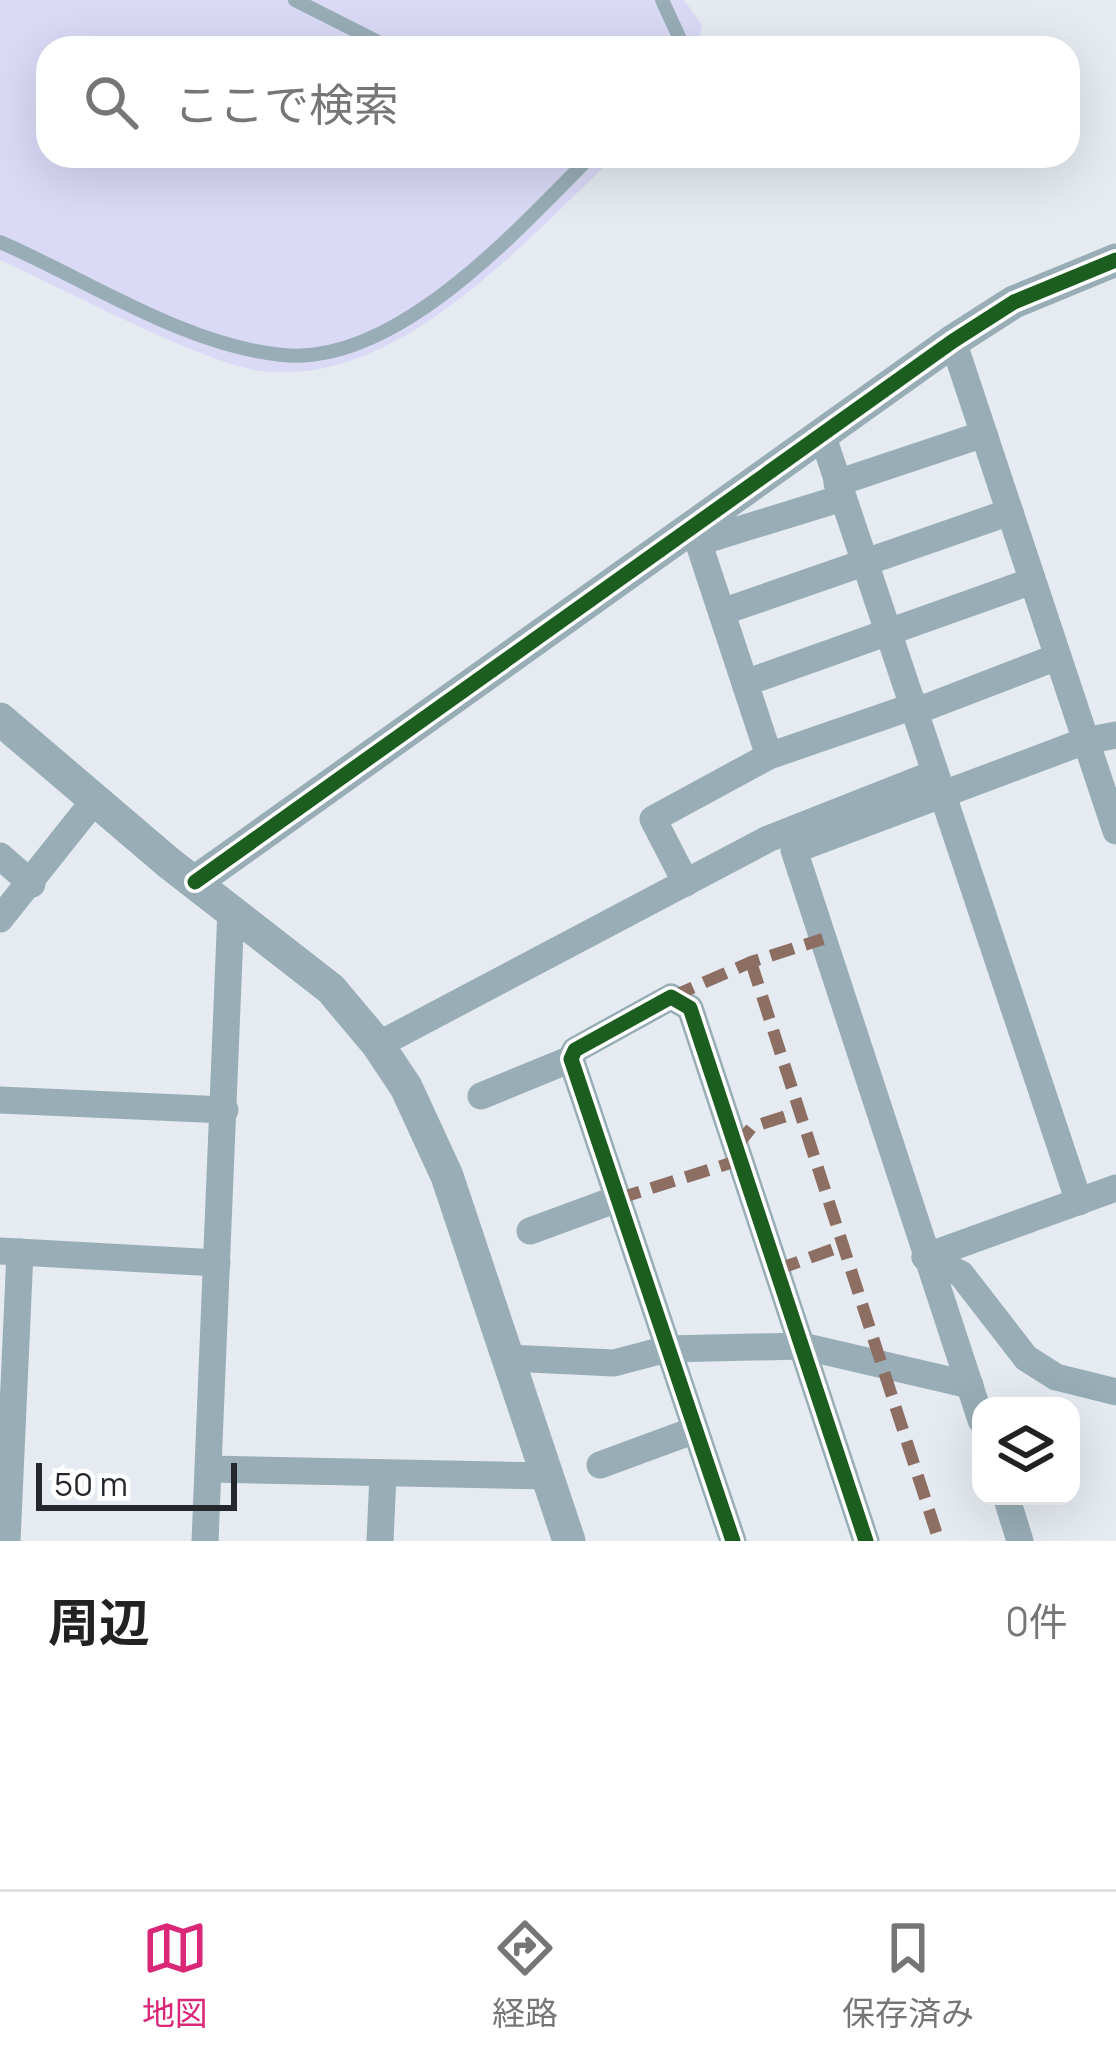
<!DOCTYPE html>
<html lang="ja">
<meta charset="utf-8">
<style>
:root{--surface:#fff;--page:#f2f2f2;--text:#222;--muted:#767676;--line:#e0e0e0;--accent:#db2777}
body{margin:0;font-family:Manrope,"Noto Sans JP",sans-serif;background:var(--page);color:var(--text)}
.controls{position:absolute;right:36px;bottom:36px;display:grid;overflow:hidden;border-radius:24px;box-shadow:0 12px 48px #0002}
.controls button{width:108px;height:108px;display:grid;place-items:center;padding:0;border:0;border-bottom:3px solid var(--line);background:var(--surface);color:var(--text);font:60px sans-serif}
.scale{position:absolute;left:36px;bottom:30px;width:201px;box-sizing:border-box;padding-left:12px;border:6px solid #24282c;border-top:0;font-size:33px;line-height:42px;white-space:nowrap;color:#24282c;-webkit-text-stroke:9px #fff;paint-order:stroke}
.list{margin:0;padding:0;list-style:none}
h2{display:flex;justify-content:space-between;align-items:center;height:156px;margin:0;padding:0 48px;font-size:51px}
h2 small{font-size:39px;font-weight:400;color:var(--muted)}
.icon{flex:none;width:66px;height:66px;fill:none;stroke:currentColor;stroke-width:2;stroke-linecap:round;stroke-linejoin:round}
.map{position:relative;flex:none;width:1116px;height:1541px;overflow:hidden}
.search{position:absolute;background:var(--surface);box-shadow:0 12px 48px #0002;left:36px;right:36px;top:36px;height:132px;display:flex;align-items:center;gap:30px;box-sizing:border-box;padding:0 42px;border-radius:36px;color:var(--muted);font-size:45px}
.sheet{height:348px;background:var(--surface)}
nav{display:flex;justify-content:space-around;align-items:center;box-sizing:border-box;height:168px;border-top:3px solid var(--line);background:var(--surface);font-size:33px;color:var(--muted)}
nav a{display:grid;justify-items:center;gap:6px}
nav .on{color:var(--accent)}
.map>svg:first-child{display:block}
</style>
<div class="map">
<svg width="1116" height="1541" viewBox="0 0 1116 1541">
<rect width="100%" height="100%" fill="#e5ebf1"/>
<path fill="#dad9f6" d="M 0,0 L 684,0 L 702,25 L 698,48 L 48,48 L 48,156 L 616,156 C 518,246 376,416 225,362 C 148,335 74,294 0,260 Z"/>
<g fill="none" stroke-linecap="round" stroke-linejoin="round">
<g stroke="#98adb6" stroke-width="14">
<polyline points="295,0 390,48"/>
<polyline points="662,0 680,39 676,48"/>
<polyline points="491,156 516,156"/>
<path d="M 0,242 C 88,280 184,345 282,355 C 396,367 518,229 591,156"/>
</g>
<g stroke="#98adb6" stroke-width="27">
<polyline points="953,341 1116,831"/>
<polyline points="823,437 1079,1202"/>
<polyline points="837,483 984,434"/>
<polyline points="699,542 842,498"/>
<polyline points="722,612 1010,512"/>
<polyline points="745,683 1032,581"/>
<polyline points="769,756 911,707 927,707 1057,657"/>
<polyline points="0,856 32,884"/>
<polyline points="686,883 653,819 769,756 694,529"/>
<polyline points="0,919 94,801"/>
<polyline points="378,1045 768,839 933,774"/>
<polyline points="481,1096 571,1059"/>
<polyline points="0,1100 225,1110"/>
<polyline points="530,1231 617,1199"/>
<polyline points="0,1251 217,1263"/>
<polyline points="925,1257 961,1274 1026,1358 1056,1377 1116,1392"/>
<polyline points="925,1257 1116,1188"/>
<polyline points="508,1358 614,1363 667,1349 802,1346 970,1385"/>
<polyline points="981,1420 794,850 1085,741 1116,735"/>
<polyline points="600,1465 695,1430"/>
<polyline points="209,1469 549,1476"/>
<polyline points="1006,1496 1020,1541"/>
<polyline points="7,1541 20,1252"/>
<polyline points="205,1541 231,909"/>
<polyline points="380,1541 383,1475"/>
<polyline points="733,1541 571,1059 575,1050 671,997 690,1008 866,1541"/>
</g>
<g stroke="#98adb6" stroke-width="33">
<polyline points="0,719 169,863 331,989 378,1045 406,1087 447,1176 569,1541"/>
<polyline points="195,882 953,341 1014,302 1116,260"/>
</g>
<g stroke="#8d6e63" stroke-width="12" stroke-dasharray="24 12" stroke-linecap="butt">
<polyline points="751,962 939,1541"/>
<polyline points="671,997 751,962 823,939"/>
<polyline points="736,1147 752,1127 799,1112"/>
<polyline points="617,1199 740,1160"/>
<polyline points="776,1270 842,1246"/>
</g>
<defs>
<g id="cycleway">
<polyline points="195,882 953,341 1014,302 1116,260"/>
<polyline points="733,1541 571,1059 575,1050 671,997 690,1008 866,1541"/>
</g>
</defs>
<use href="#cycleway" stroke="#fff" stroke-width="22"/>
<use href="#cycleway" stroke="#1b5e20" stroke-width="15"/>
</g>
</svg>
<div class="controls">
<button><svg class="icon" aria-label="layers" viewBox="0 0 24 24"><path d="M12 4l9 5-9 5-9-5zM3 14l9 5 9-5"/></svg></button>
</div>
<div class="scale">50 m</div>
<div class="search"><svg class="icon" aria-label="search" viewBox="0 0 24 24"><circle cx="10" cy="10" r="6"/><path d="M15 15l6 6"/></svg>ここで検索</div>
</div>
<section class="sheet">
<h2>周辺<small>0件</small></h2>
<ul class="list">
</ul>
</section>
<nav>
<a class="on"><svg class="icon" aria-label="map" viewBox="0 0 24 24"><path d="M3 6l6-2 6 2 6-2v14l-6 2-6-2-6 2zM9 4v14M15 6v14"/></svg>地図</a>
<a><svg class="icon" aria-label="directions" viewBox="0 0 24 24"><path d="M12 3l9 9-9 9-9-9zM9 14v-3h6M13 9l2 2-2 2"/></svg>経路</a>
<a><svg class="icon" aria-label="saved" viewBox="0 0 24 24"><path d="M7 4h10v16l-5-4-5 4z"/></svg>保存済み</a>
</nav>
